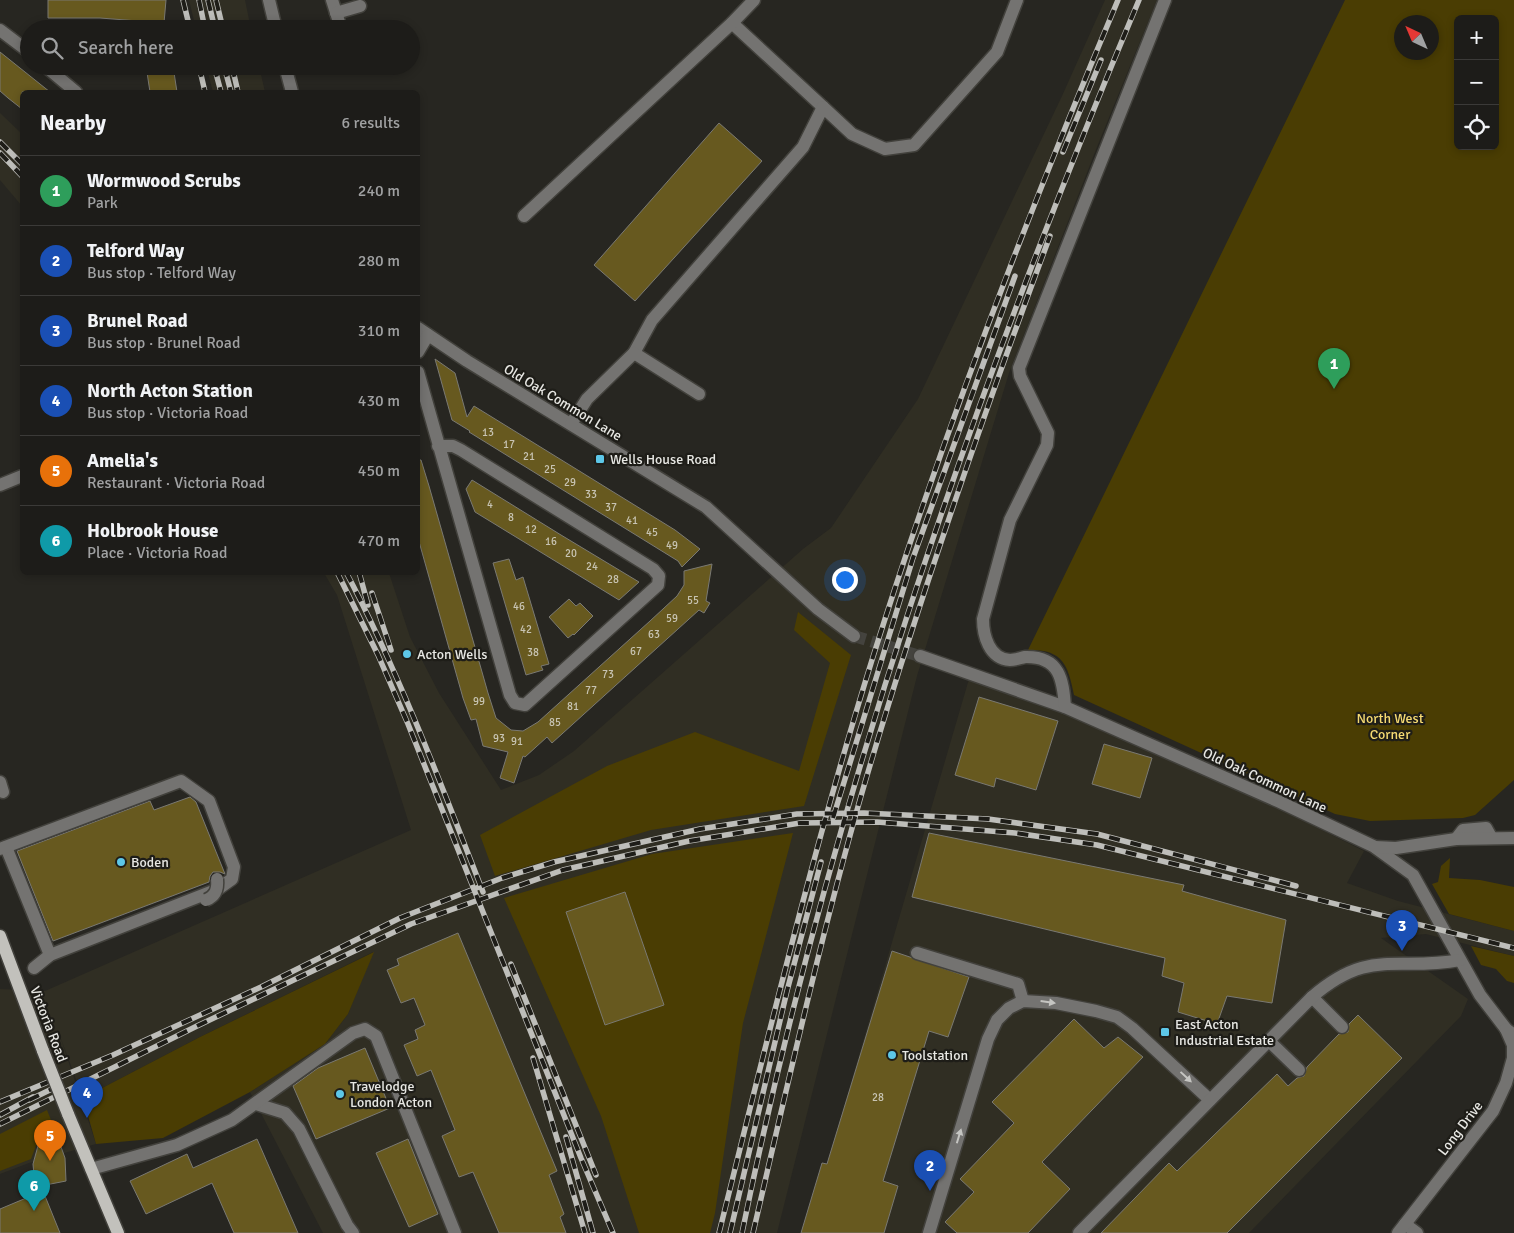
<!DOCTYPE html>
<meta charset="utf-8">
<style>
:root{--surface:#1d1c19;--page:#2a2926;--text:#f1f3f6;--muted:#a0a1a2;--line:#3b3a38;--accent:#5dc7e8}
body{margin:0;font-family:Signika,sans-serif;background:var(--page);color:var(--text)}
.controls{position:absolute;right:15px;top:15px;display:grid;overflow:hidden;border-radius:8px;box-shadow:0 2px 8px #0003}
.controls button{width:45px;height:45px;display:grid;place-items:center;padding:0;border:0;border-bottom:1px solid var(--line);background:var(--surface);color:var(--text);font:25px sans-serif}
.compass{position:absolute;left:1394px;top:15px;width:45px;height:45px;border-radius:50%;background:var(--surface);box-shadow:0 2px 8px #0003;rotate:316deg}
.you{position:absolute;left:844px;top:579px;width:18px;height:18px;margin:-12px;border:4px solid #fff;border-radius:50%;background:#1a73e8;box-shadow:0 0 0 8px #1a73e833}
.badge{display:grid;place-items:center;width:32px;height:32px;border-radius:50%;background:var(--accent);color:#fff;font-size:16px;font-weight:700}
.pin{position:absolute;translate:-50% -41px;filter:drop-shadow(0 1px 2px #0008)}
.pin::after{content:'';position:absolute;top:26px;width:18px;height:15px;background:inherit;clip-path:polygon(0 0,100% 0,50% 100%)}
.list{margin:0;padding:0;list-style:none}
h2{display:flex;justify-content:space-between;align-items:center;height:65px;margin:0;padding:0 20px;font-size:21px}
h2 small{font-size:16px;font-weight:400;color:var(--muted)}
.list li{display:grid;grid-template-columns:32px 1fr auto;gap:15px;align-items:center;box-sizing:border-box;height:70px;padding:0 20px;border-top:1px solid var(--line)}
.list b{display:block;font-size:19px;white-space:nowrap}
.list p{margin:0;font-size:16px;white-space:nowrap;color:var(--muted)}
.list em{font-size:16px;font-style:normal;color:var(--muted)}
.icon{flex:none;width:28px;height:28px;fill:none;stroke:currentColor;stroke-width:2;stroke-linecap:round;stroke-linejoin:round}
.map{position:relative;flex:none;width:1514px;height:1233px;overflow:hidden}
.search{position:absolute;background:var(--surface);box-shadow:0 2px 8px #0003;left:20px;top:20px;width:400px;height:55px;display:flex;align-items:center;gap:12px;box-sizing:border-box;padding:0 18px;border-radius:28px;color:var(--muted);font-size:19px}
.panel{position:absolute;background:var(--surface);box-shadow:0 2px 8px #0003;left:20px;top:90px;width:400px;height:485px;border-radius:8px}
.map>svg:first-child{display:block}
</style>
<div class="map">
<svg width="1514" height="1233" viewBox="0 0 1514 1233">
<rect width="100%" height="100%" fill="#272621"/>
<g fill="#302e23">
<polygon points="189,0 245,0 251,29 196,29"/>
<polygon points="1105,0 1157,0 1097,147 1009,373 917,676 777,1233 323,1233 250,1092 325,1044 348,1014 373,952 200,1037 83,1098 60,1036 96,1144 29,1163 0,1174 0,989 45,991 411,830 337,595 324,573 389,573 410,637 439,693 501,790 539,775 574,751 803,549 831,528 918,399 1062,96"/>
<polygon points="206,66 259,66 265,92 213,92"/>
<polygon points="0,113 22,134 22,206 0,180"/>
<polygon points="969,679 1111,731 1262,800 1364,851 1347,883 1398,901 1514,931 1514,956 1426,934 1381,938 1468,999 1461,1016 1249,1233 807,1233"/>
</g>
<g fill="#4a3d03" fill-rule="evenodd">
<path d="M 1345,0 L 1514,0 L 1514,780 L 1475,815 L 1463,818 L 1370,821 L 1335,814 L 1074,695 C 1068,664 1062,649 1028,650 ZM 1458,19 L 1495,19 L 1495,146 L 1458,146 ZM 1432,22 L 1432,52 L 1402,52 L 1402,22 Z"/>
<polygon points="798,612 851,655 804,806 651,830 495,876 480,835 607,766 695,732 799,771 830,663 794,630"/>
<polygon points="793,833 743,1023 715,1213 710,1233 639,1233 601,1116 504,898 652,854"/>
<polygon points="1450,858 1449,878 1480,880 1514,887 1514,931 1449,914 1432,884 1438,882 1441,866"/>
<polygon points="1471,946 1514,956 1514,983 1507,981 1496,969 1481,965"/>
<polygon points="374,952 348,1014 325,1044 250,1092 163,1138 96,1144 83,1098 200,1037"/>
<polygon points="47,1110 55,1130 41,1132 31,1159 0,1171 0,1134"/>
</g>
<g fill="#67591f" stroke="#7a7973">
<polygon points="48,0 166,0 164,23 100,18 48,18"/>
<polygon points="0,52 50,92 22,92 22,109 8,98 0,91"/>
<polygon points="146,66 173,66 177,92 150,92"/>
<polygon points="719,123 762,161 635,301 594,265"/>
<polygon points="435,359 455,373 467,417 474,406 675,530 700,549 682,567 678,561 469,432 470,431 452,420"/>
<polygon points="418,460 421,460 429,486 488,693 496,718 511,730 523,731 538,722 650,621 677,596 684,585 684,571 712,564 706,601 710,603 704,613 699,610 552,743 547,737 525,757 523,756 514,783 500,778 508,752 483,746 476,719 471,720 463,698 418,538"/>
<polygon points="472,480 561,535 639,582 619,600 475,512 466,489"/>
<polygon points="509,559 516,580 523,577 549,664 541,666 543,670 526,675 493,563"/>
<polygon points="569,599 576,606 580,603 593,616 574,635 573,634 568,638 549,617"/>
<polygon points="979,697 1058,721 1036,790 996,778 994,787 955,775"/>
<polygon points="1104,744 1152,758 1140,798 1092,784"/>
<polygon points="190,797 196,802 225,874 220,872 213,872 210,876 209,882 53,941 17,851 150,801 154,810"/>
<polygon points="929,833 1184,885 1182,891 1286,920 1272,1003 1227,996 1217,1024 1178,1012 1184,983 1162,976 1165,958 912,897"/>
<polygon points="625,892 664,1005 605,1025 566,912"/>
<polygon points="458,933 557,1171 549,1175 564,1214 560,1217 566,1233 499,1233 473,1172 459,1177 442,1136 455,1130 431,1070 417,1076 404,1045 418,1039 415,1030 425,1025 414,998 401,1003 387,970 399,965 397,959"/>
<polygon points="892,951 969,977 948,1037 929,1031 883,1181 898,1186 884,1233 801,1233 822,1163 827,1164"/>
<polygon points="1358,1015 1402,1058 1227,1233 1101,1233 1169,1163 1177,1171 1277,1074 1288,1086 1297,1078 1304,1076 1307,1067 1339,1034 1348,1032 1349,1024"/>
<polygon points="1074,1019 1104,1048 1118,1037 1143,1057 1042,1162 1070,1189 1028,1233 957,1233 945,1222 974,1192 960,1179 1014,1123 992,1102"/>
<polygon points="365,1048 390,1108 316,1139 293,1086 318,1068"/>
<polygon points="56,1133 65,1158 66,1181 35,1187 33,1164 41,1135"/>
<polygon points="257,1139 298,1233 234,1233 212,1183 146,1214 130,1181 187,1154 193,1168"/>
<polygon points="408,1139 438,1214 409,1227 376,1153"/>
<polygon points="43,1191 60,1233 0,1233 0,1209"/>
</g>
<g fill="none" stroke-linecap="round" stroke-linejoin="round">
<polyline stroke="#44433e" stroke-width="12" stroke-dasharray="12 6" stroke-linecap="butt" points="854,636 920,656"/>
<defs>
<g id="minor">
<polyline points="269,0 276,29"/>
<polyline points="332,0 339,22"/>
<polyline points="336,13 360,6"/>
<polyline points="732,23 823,107"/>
<polyline points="0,30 29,52"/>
<polyline points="45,66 76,92"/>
<polyline points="285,66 292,92"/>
<polyline points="524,216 732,23 754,0"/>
<polyline points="418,328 467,361 706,507 818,609 854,636"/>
<polyline points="418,352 428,335"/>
<polyline points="634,353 652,320 803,147 823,107 852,134 885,149 914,145 997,52 1017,0"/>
<polyline points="418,372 510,695 515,703 525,705 658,585 659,576 653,569 461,450 453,446 438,446"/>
<polyline points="571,424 587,399 634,353 699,394"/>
<polyline points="0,485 22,476"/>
<polyline points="920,656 1065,707 1280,802 1373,846 1413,875 1480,995 1506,1029 1514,1035"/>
<path d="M 1065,707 C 1063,680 1060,656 1025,657 C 1020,658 1015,660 1010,660 C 989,659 983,635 983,619 L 1010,520 L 1047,445 L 1048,433 L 1020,376 L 1019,368 L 1165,0"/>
<polyline points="0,782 3,792"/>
<polyline points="1456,839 1463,830 1486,828 1491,837"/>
<polyline points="6,847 50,955"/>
<polyline points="1375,847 1396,848 1456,839 1514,838"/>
<polyline points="0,849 181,781 209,801 234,867 232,879 218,889 50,955 34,968"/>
<polyline points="917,953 1018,984 1023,1001"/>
<polyline points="1312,997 1342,1027"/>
<polyline points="1269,1041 1299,1070"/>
<polyline points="256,1104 285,1113 299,1129 347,1225 353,1233"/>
<polyline points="91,1169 177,1145 232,1120 353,1033 365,1029 376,1036 455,1233"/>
<polyline points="1405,1224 1417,1233"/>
<polyline points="929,1233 988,1039 997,1020 1009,1008 1023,1001 1056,1003 1096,1011 1117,1017 1132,1028 1210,1100"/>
<path d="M 1079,1233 L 1312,997 C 1370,947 1396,972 1460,960"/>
<polyline points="1398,1233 1493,1111 1506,1083 1513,1058 1513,1045 1506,1029"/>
</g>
<g id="major">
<polyline points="0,936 43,1051"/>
<polyline points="68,1114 118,1233"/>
</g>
</defs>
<use href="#minor" stroke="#42413c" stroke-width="15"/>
<use href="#major" stroke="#42413c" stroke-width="15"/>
<use href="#minor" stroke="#747371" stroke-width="12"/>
<use href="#major" stroke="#c2c1bc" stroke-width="12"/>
<defs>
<g id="rail">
<polyline points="183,0 190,29"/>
<polyline points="199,0 205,29"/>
<polyline points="208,0 215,29"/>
<polyline points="216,0 223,29"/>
<polyline points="199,66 205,92"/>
<polyline points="214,66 221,92"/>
<polyline points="224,66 231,92"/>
<polyline points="232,66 238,92"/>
<polyline points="0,142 22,164"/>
<polyline points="1063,152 1101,60"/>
<polyline points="0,153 22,176"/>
<polyline points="337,572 378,655 408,724 581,1158 613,1233"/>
<path d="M 346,572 C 400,675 441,784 483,892"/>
<polyline points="359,572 368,605"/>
<polyline points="372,593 391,650"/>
<polyline points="833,818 913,558 1015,276"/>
<polyline points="511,964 596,1175"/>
<polyline points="533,1058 585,1233"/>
<polyline points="29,1100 54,1088"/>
<polyline points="0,1102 113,1055 261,987 400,918 502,878 554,862 700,829 797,814 864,813 988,819 1097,834 1296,886"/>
<polyline points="0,1115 33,1097"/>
<polyline points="0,1124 197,1026 411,924 563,870 689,841 800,823 877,822 1015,833 1097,845 1514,948"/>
<polyline points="566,1137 593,1233"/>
<path d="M 719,1233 C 767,1041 813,849 872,660 C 942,436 1027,216 1118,0"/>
<polyline points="730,1233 787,991 821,862"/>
<path d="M 742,1233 C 829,808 971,399 1139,0"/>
<path d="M 753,1233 C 787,1087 820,940 861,796 C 916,607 981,421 1050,236"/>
</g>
</defs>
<use href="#rail" stroke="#bebeba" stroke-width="5.5"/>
<use href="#rail" stroke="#1e1d18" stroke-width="4" stroke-dasharray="11" stroke-linecap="butt"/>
<defs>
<path id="minor-bridge" d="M 206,900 C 216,896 218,889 217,879"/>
<polyline id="major-bridge" points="43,1051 68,1114"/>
</defs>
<use href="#minor-bridge" stroke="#42413c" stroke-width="15" stroke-linecap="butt"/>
<use href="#major-bridge" stroke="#42413c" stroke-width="15" stroke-linecap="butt"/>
<use href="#minor-bridge" stroke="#747371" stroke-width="12"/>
<use href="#major-bridge" stroke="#c2c1bc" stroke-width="12"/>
</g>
<defs><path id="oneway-solid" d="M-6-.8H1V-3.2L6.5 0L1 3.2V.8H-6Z" transform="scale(1.25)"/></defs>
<g fill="#c5c5c2">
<use href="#oneway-solid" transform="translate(1048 1002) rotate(8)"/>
<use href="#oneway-solid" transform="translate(1186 1077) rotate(43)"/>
<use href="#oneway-solid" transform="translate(959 1136) rotate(-73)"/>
</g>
<g fill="#5dc7e8" stroke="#1e1d18" stroke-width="2">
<rect x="595" y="454" width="10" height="10" rx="2.5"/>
<circle cx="407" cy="654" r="5"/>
<circle cx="121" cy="862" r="5"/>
<rect x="1160" y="1027" width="10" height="10" rx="2.5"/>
<circle cx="892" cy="1055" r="5"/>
<circle cx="340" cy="1094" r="5"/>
</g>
<g text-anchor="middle" stroke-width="4.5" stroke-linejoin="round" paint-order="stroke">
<g font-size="11" fill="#c8c4b3">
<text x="488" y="436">13</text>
<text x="509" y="448">17</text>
<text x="529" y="460">21</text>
<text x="550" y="473">25</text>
<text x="570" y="486">29</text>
<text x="591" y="498">33</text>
<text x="490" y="508">4</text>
<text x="611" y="511">37</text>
<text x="511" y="521">8</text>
<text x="632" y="524">41</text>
<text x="531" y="533">12</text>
<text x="652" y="536">45</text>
<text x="551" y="545">16</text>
<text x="672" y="549">49</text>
<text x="571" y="557">20</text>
<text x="592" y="570">24</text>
<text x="613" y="583">28</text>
<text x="693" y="604">55</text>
<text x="519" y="610">46</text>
<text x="672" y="622">59</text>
<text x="526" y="633">42</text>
<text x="654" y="638">63</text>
<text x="636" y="655">67</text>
<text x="533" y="656">38</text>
<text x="608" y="678">73</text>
<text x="591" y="694">77</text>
<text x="479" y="705">99</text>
<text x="573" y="710">81</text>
<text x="555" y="726">85</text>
<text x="499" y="742">93</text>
<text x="517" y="745">91</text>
<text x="878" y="1101">28</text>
</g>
<g font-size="14" fill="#e8e8e4" stroke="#1e1d18">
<text transform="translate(563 402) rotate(31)" y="5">Old Oak Common Lane</text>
<text transform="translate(1265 780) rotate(25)" y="5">Old Oak Common Lane</text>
<text transform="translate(49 1024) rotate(69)" y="5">Victoria Road</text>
<text transform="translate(1460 1128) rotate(-53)" y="5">Long Drive</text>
</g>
<g font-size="14" fill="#e8e8e4" stroke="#1e1d18" text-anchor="start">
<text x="610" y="464">Wells House Road</text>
<text x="417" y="659">Acton Wells</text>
<text x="131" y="867">Boden</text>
<text x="1175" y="1029">East Acton<tspan x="1175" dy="16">Industrial Estate</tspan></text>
<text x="902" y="1060">Toolstation</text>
<text x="350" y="1091">Travelodge<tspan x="350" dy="16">London Acton</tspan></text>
</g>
<g font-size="14" fill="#f5da72" stroke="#1e1d18">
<text x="1390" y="723">North West<tspan x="1390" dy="16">Corner</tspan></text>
</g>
</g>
</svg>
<div class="controls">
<button>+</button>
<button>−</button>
<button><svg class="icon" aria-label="locate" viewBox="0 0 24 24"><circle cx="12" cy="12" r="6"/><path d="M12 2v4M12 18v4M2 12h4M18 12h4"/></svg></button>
</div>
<svg class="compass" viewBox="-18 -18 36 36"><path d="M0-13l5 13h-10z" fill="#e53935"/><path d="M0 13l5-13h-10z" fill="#a0a1a2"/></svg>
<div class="you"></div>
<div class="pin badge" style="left:1334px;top:389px;background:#2e9e5b">1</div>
<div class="pin badge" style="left:930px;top:1191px;background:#1a4fb4">2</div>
<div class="pin badge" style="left:1402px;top:951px;background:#1a4fb4">3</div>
<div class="pin badge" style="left:87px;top:1118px;background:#1a4fb4">4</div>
<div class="pin badge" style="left:50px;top:1161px;background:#e8710a">5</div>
<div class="pin badge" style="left:34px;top:1211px;background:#0f9aa8">6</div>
<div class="search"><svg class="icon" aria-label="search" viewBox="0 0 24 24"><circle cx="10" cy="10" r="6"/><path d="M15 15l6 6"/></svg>Search here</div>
<section class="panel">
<h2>Nearby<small>6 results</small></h2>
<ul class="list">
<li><span class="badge" style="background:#2e9e5b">1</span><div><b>Wormwood Scrubs</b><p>Park</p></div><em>240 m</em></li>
<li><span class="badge" style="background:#1a4fb4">2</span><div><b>Telford Way</b><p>Bus stop · Telford Way</p></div><em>280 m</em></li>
<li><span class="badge" style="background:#1a4fb4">3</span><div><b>Brunel Road</b><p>Bus stop · Brunel Road</p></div><em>310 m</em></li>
<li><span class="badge" style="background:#1a4fb4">4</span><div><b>North Acton Station</b><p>Bus stop · Victoria Road</p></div><em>430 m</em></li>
<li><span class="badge" style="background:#e8710a">5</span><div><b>Amelia's</b><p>Restaurant · Victoria Road</p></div><em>450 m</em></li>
<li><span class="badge" style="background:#0f9aa8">6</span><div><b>Holbrook House</b><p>Place · Victoria Road</p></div><em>470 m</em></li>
</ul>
</section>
</div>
